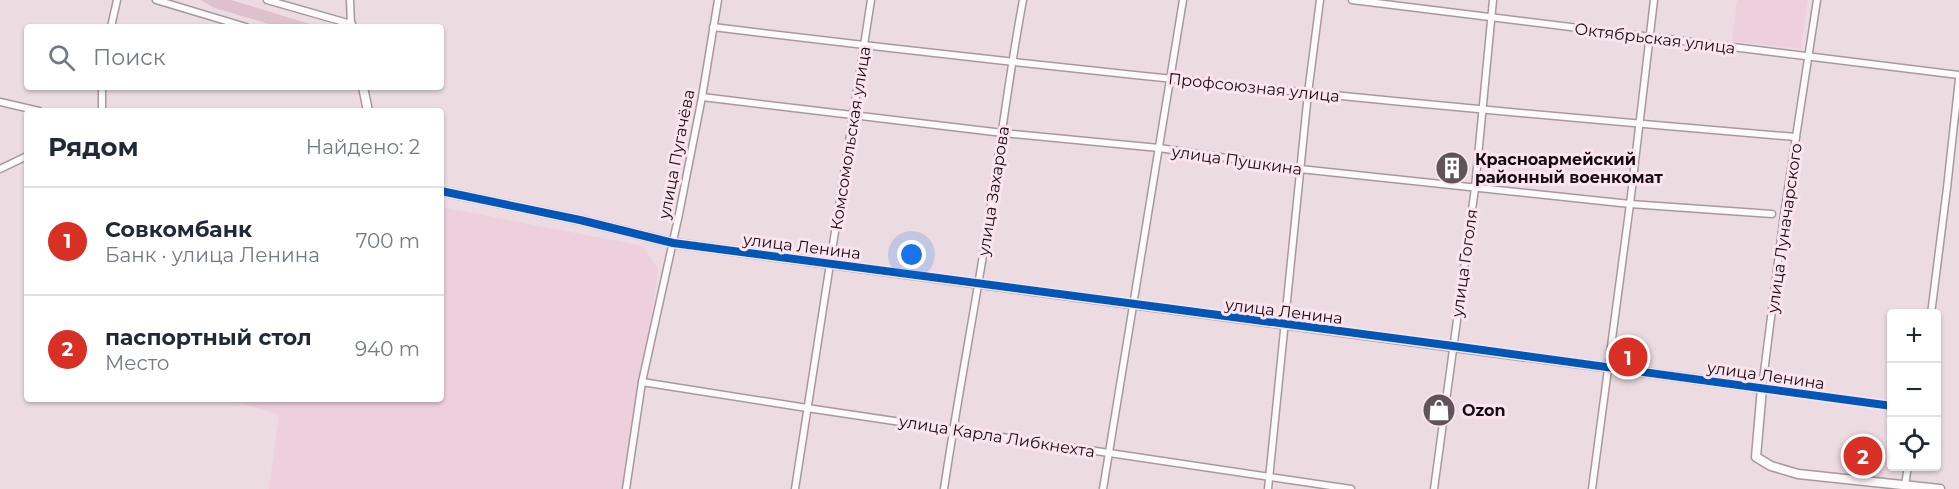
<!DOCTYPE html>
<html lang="ru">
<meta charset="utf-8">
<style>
:root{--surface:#fff;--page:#f6f6f7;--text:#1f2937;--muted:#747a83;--line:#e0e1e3;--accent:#d93025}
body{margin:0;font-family:Montserrat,sans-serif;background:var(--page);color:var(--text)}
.controls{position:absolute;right:18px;bottom:18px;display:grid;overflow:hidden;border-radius:6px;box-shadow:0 2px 4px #0004}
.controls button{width:54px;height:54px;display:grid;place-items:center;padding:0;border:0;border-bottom:2px solid var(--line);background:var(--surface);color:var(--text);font:30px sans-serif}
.you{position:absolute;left:912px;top:255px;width:21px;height:21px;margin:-15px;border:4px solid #fff;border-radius:50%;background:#1a73e8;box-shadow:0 0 0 9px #1a73e833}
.badge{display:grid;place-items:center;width:39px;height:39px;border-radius:50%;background:var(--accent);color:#fff;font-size:20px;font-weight:700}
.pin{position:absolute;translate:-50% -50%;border:3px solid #fff;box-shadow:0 2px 6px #0006}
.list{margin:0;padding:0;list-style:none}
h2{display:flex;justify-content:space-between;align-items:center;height:78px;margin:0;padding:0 24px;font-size:26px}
h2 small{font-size:20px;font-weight:400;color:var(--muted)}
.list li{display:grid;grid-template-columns:39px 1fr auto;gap:18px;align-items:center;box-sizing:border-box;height:108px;padding:0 24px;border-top:2px solid var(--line)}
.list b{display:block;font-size:22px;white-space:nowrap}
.list p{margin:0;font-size:20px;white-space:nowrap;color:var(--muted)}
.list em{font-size:20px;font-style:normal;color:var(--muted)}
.icon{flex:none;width:33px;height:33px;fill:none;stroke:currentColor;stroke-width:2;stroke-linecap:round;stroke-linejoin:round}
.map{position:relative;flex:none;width:1959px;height:489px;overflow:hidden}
.search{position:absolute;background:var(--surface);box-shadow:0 2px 4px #0004;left:24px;top:24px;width:420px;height:66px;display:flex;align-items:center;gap:15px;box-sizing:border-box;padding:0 21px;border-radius:6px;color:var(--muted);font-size:22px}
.panel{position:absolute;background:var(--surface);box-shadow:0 2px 4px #0004;left:24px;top:108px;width:420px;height:294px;border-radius:6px}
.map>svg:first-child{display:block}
</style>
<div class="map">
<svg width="1959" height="489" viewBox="0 0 1959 489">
<rect width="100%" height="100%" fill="#ecdce2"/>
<g fill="#edd0dc">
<polygon points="1737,0 1808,0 1801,49 1732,41"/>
<polygon points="441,207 643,246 658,269 627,489 269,489 279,415 228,399 441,399"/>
</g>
<polygon fill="#dfc0cd" points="201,0 231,0 320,27 279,27 212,7"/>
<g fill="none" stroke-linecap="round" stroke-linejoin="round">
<defs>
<g id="street">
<polyline points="156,0 246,27"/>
<polyline points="267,0 351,24 350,0"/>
<polyline points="1352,0 1959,75"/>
<polyline points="1817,0 1784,215 1762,388 1892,406"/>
<polyline points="111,27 117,0"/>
<path d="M 713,27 C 1073,71 1434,107 1796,137"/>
<polyline points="102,87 102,111"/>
<polyline points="702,97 1003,133 1159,148 1300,169 1630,204 1772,214"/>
<polyline points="0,102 39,111"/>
<polyline points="0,169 27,156"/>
<polyline points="1931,314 1947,188 1959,79"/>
<polyline points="642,382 807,408 1351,489"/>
<polyline points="1905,485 1908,466"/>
<polyline points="626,489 642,382 679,214 702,97 718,0"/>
<polyline points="795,489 871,0"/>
<path d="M 944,489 C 957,401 974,313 988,225 C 1000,150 1009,74 1023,0"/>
<polyline points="1103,489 1183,0"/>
<polyline points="1268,489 1308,93 1320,0"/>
<polyline points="1434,489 1475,188 1493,0"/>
<polyline points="1592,489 1630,204 1654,0"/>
</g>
<g id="secondary">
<polyline points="351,24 352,27"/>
<polyline points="363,87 368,111"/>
<polyline points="441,191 580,220 673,243 1762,388 1756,457 1771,466 1798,474 1940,489"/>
</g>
</defs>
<use href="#street" stroke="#a6999e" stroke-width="9"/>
<use href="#secondary" stroke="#a6999e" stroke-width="11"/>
<use href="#street" stroke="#fcfafb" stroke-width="6"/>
<use href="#secondary" stroke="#fcfafb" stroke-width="8"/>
<defs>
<polyline id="cycleway" points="441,191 580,220 673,243 1453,346 1892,406"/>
</defs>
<use href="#cycleway" stroke="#fce4ee" stroke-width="11"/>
<use href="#cycleway" stroke="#0057b8" stroke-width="8"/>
</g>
<defs>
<symbol id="building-disc" viewBox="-11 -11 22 22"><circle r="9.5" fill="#60545a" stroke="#fce4ee"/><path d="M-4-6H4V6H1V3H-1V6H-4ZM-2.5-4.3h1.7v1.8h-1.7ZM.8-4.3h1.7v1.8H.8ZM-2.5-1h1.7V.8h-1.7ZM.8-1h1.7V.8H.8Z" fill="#fff"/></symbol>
<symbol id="shop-disc" viewBox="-11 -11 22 22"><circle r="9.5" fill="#60545a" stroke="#fce4ee"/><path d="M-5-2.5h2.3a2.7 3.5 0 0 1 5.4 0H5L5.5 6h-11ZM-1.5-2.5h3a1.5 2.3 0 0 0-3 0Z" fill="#fff"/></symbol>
</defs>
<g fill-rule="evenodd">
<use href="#building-disc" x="1433" y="149" width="38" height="38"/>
<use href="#shop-disc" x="1420" y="391" width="38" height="38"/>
</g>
<g text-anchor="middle" stroke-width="6" stroke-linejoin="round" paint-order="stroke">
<g font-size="16" fill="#150b10" stroke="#fce4ee">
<text transform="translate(1655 38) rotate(7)" y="6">Октябрьская улица</text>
<text transform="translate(1254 87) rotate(6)" y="6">Профсоюзная улица</text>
<text transform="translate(850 138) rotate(-81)" y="6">Комсомольская улица</text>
<text transform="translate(676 154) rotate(-79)" y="6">улица Пугачёва</text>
<text transform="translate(1237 160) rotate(8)" y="6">улица Пушкина</text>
<text transform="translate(993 191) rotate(-81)" y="6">улица Захарова</text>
<text transform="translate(1784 228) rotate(-82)" y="6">улица Луначарского</text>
<text transform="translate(802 246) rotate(7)" y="6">улица Ленина</text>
<text transform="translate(1464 263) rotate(-82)" y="6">улица Гоголя</text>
<text transform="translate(1284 311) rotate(7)" y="6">улица Ленина</text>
<text transform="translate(1766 375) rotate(8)" y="6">улица Ленина</text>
<text transform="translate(997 436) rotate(9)" y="6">улица Карла Либкнехта</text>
</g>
<g font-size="16" font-weight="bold" fill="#150b10" stroke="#fce4ee" text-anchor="start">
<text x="1475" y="165">Красноармейский<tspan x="1475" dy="18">районный военкомат</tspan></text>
<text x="1462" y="416">Ozon</text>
</g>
</g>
</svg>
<div class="controls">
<button>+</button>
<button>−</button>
<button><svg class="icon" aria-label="locate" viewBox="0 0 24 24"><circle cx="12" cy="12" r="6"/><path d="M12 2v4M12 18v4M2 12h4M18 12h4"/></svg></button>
</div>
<div class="you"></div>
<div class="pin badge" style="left:1628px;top:357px">1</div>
<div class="pin badge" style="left:1863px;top:456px">2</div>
<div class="search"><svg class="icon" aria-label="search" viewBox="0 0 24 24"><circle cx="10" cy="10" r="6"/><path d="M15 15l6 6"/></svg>Поиск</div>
<section class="panel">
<h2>Рядом<small>Найдено: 2</small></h2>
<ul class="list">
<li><span class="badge">1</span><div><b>Совкомбанк</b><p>Банк · улица Ленина</p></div><em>700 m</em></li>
<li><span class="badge">2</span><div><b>паспортный стол</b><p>Место</p></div><em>940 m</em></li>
</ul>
</section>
</div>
